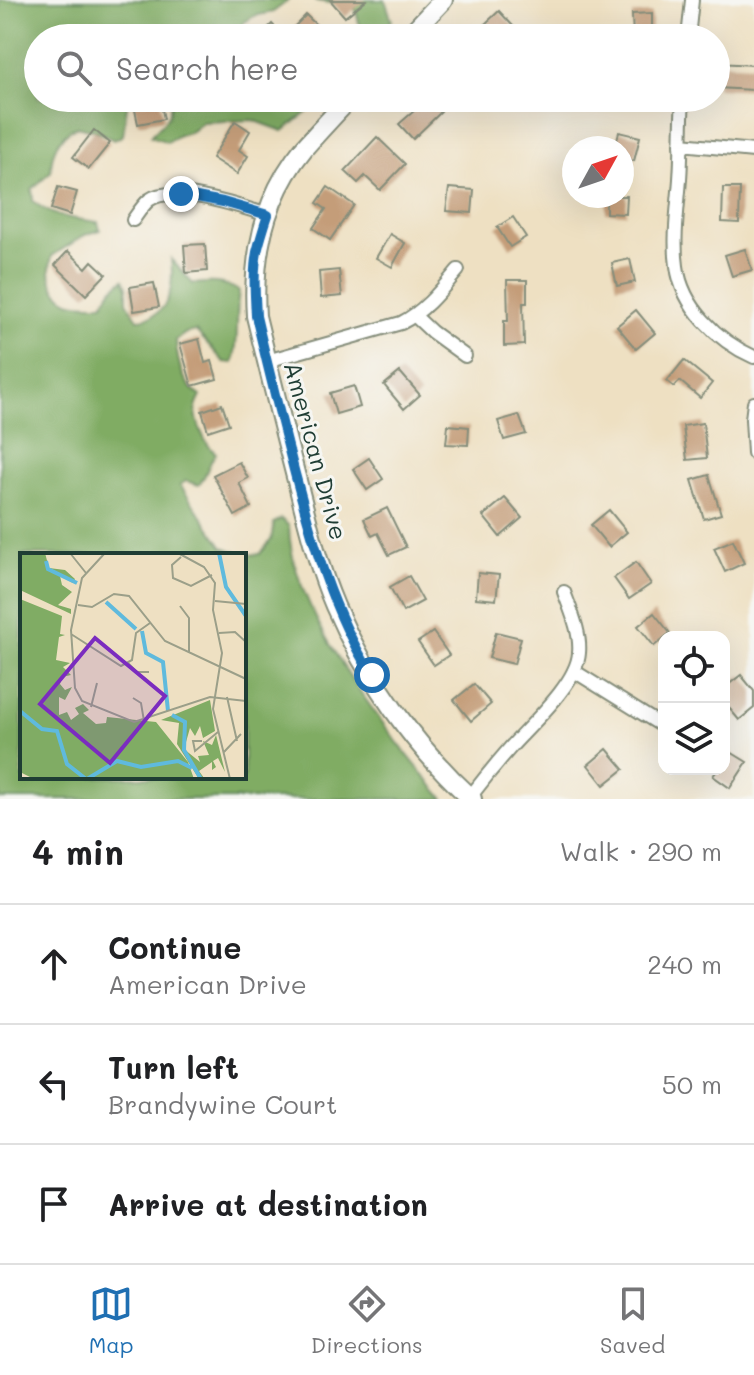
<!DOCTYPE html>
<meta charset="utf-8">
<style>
:root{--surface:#fff;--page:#f6f6f6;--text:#202124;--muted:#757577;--line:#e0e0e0;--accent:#1f6fb2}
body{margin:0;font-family:Mali,sans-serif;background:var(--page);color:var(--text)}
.controls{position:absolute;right:24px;bottom:24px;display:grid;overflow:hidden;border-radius:16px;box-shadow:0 8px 32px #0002}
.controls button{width:72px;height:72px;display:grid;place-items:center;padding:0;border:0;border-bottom:2px solid var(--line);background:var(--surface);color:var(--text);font:40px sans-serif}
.compass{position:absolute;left:562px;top:136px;width:72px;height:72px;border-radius:50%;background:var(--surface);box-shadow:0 8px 32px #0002;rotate:50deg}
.stop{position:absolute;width:24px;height:24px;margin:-18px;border:6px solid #1f6fb2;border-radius:50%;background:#fff}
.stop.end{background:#1f6fb2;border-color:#fff;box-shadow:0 2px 8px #0008}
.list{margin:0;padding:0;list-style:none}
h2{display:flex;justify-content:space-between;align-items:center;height:104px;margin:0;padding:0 32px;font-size:34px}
h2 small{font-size:26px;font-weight:400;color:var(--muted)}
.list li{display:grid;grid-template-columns:52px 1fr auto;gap:24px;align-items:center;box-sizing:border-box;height:120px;padding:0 32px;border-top:2px solid var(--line)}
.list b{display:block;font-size:30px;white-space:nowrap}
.list p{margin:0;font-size:26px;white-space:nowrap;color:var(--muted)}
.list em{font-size:26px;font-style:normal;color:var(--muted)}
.icon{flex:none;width:44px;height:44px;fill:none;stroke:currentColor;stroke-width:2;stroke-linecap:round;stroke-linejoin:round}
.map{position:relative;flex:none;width:754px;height:799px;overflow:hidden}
.search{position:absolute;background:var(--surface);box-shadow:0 8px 32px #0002;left:24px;right:24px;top:24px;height:88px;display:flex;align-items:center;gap:20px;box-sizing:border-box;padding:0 28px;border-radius:44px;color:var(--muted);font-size:30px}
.sheet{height:464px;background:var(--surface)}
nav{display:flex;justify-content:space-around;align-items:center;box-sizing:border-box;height:112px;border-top:2px solid var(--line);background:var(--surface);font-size:22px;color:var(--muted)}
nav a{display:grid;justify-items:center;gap:4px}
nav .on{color:var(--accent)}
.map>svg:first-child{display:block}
</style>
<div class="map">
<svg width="754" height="799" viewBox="0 0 754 799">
<rect width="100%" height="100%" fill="#f6f6f2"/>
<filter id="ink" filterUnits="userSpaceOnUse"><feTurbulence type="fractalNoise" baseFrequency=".0125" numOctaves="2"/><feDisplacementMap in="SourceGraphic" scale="16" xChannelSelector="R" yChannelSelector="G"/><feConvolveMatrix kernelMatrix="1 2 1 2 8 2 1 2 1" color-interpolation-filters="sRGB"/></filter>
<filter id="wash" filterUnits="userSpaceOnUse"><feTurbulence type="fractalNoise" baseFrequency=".006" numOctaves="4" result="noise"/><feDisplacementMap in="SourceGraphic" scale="32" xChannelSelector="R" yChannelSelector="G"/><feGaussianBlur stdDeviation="1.8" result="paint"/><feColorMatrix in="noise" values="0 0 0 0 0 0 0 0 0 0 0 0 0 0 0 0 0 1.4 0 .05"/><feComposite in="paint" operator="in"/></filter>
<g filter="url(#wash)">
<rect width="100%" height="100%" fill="#eee0c2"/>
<g fill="#80ac64" stroke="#50744c" stroke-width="2" fill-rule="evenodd">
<path d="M 0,0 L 289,0 L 273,12 L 254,16 L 243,23 L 243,34 L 246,38 L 38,38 L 38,98 L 132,98 L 127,106 L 123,135 L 114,140 L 97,131 L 77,126 C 58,136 51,151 51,172 L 32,189 L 33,201 C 54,219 72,218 98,222 L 100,230 L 85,235 L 52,256 C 47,274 51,292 69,301 C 79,305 93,304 103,304 L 110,291 L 124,279 L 127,287 L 127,302 L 138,319 C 171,317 174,285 171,259 L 193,284 C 212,282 222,281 239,291 C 235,315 240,339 233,363 L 224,362 L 196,331 L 186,333 L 176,340 C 177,361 182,385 201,396 C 200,398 196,407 196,409 C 196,422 205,446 216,453 C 208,464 207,475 199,485 L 186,481 L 180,485 L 223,547 L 245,555 L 260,554 L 271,540 L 274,523 L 281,519 L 289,526 C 290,612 389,735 444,799 L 0,799 ZM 22,555 L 244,555 L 244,777 L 22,777 Z"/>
<path d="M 313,0 L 385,0 L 392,21 L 385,26 L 377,38 L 363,38 L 355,8 C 342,3 327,4 313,0 Z"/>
<path d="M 169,98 L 242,98 C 256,110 266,110 282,102 L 283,98 L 311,98 L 310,110 L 283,131 L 253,120 L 203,122 L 192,131 L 179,135 L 167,142 L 151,136 C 161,122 175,118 169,98 Z"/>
</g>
<g id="blocks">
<g fill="#c49d79">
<polygon points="330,0 366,0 345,17"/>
<polygon points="499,11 513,26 500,38 470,38"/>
<polygon points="652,13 652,38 633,38 632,14"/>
<polygon points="306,15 330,38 258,38 272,24 284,37"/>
<polygon points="718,63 754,65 753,90 717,88"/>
<polygon points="413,98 428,98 441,112 413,139 399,124 414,111 407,103"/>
<polygon points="160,100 164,119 138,124 134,105"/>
<polygon points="235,121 250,131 239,150 248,156 237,174 212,158"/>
<polygon points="94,130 110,143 89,169 73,157"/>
<polygon points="619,132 640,137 634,161 622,158 622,148 615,148"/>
<polygon points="377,137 405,164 380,190 365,176 358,183 345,171"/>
<polygon points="58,187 77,192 70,215 51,209"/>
<polygon points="328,187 354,205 330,240 313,228 326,209 317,203"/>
<polygon points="449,188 474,190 472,213 446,211"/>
<polygon points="723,188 740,188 739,223 722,222"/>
<polygon points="606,196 627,196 626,214 606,213"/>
<polygon points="513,217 526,237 510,247 497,227"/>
<polygon points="390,234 405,243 392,267 376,258"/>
<polygon points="205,244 207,271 186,273 184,245"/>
<polygon points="745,249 752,270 732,276 725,255"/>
<polygon points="68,251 86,268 92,261 106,274 86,295 55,265"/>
<polygon points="630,259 635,282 617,286 612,263"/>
<polygon points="339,270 342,296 321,298 319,272"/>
<polygon points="507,280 527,280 527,303 523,303 524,345 504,346 504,321 508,321"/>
<polygon points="154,283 159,307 134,311 130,287"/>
<polygon points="636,310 655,333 636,349 617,326"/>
<polygon points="199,339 205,363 212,361 217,379 192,386 180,344"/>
<polygon points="684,360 712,383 700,398 680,381 674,387 667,381"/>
<polygon points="400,372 420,395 404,409 384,385"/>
<polygon points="354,386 360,407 336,414 330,393"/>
<polygon points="222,404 229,424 208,431 202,411"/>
<polygon points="519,415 526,434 504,440 498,421"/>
<polygon points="703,423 707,458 687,460 683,426"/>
<polygon points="448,425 469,427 468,445 446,444"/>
<polygon points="369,458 383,479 367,490 353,469"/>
<polygon points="239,462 248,478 239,483 251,507 235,516 213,475"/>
<polygon points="709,475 721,514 704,519 692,480"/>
<polygon points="505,498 522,518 500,537 483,516"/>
<polygon points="387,508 406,547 389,555 378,533 372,536 364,519"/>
<polygon points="609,510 627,532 609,547 591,525"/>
<polygon points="733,540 744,563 725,572 714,548"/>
<polygon points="636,562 651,584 629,599 614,578"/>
<polygon points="478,573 499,575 496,600 476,598"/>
<polygon points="409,576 423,601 403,612 390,587"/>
<polygon points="654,613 670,633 654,646 638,626"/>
<polygon points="433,632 449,655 434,665 418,642"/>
<polygon points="496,632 521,638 514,664 489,658"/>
<polygon points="741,675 754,691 754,708 739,720 724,702 724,688"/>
<polygon points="474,684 491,704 471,721 454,700"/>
<polygon points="607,749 624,769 604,785 588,765"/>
<polygon points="729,751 747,762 730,788 713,776 718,769 724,769 724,759"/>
</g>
</g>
</g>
<g filter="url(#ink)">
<use href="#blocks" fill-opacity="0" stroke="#868e7b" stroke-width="2"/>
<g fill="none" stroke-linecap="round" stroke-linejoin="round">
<defs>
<g id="street">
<polyline points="688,38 692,0"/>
<path d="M 683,98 C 681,125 682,152 680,179 C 678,207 673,238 677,266 C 682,307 718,341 754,357"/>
<polyline points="681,144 754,151"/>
<path d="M 133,220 C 138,213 143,205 149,200 C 172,183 242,207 268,215"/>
<polyline points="415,316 432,332 465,356"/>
<path d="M 267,361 L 401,323 C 425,311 441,290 458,270"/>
<polyline points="754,403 752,419 754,453"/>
<polyline points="574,671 664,727"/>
<path d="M 470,797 C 483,780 496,764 510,748 C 530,725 577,684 579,653 C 581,633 571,611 564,592"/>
</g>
<g id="secondary">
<polyline points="407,38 443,0"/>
<path d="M 350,98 C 335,114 319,131 304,148 C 264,197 252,255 256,316 C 269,370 282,423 296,477 C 307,520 317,564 335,606 C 366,678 414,746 472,799"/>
</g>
</defs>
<use href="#street" stroke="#868e7b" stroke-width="16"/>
<use href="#secondary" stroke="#868e7b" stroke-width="22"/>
<use href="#street" stroke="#fff" stroke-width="12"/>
<use href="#secondary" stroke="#fff" stroke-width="18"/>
</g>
</g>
<g fill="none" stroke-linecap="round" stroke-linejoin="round" filter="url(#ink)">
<path stroke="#1f6fb2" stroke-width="10" d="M 181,194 L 223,202 L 268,215 C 264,227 260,240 257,252 C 253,273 255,295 256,316 C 268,368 281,419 294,470 C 313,542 332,612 372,675"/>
</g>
<g text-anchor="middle" stroke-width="6" stroke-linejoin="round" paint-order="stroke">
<g font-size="24" fill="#1f3d34" stroke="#f6f6f2">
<text transform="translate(315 451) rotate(75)" y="8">American Drive</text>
</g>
</g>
<g transform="translate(20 553)">
<rect width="226" height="226" fill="#eee0c2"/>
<path d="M 0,0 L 25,0 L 29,15 L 45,17 L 55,26 L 53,30 L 40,23 L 42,32 L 52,39 L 38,52 L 51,56 L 51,61 L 0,37 ZM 0,46 L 42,63 L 40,81 L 45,82 L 39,84 L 36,107 L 50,110 L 43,114 L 51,122 L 42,124 L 40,131 L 45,137 L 52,134 L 45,147 L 39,144 L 39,162 L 47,159 L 51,167 L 59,161 L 55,155 L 63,151 L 69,157 L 63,160 L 76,171 L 86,170 L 87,164 L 136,169 L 168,209 L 174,226 L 14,226 L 0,219 ZM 190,147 L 195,178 L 183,185 L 180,173 L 175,183 L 170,175 L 164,196 L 180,209 L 178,203 L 189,202 L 183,188 L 192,192 L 196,182 L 205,219 L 198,205 L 193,208 L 196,214 L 192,217 L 192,209 L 179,218 L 184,225 L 179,226 L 157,191 L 159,170 L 141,167 Z" fill="#80ac64"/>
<path fill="none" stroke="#5fbadd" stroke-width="4" d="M 199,0 L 206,34 L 226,63M 26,8 L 28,16 L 57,30M 86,49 L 116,76M 122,78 L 126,100 L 143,109 L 148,158M 0,158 L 22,176 L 37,178 L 47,211 L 66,226M 152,162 L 165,169 L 164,197 L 181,226M 67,226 L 97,208 L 121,214 L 158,208 L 172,215"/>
<path fill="none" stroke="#9b9f89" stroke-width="2" d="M 50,0 L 66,20M 85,0 L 62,25 L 51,77 L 55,135 L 62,148 L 114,169 L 190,144 L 226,148M 158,0 L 184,14 L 195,30 L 193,57 L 202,100 L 193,156 L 210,226M 161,4 L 152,12 L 153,25 L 171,33 L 192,22M 195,48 L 226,51M 58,52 L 72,54 L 94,41 L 109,43 L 145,88 L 226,126M 160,53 L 169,65 L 169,100M 199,80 L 215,79 L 226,89M 51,81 L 101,113 L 112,107 L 116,80 L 130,70M 108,110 L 117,119 L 129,119M 207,144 L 217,188M 113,145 L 121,150 L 124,168M 71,154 L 77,130M 182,188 L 173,188 L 175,198 L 198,179M 203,200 L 221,181"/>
<path fill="#7b2cbf" fill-opacity="0.15" stroke="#7b2cbf" stroke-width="4" d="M 75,85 L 145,143 L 90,210 L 20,151 Z"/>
<rect width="226" height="226" fill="none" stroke="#1f3d34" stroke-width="4"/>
</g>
</svg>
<div class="controls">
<button><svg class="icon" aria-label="locate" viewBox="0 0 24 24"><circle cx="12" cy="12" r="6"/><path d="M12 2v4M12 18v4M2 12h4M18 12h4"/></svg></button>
<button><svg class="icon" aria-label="layers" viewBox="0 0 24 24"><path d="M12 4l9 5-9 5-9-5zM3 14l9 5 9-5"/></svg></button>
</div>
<svg class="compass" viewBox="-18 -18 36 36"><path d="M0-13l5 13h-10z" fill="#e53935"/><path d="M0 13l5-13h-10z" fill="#757577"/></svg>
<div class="stop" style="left:372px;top:675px"></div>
<div class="stop end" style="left:181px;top:194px"></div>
<div class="search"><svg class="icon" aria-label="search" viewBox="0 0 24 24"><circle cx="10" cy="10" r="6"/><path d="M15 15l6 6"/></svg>Search here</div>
</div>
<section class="sheet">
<h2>4 min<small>Walk · 290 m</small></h2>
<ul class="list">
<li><svg class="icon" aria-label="ahead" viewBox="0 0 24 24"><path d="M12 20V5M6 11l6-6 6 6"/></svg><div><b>Continue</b><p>American Drive</p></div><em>240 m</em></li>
<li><svg class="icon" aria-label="left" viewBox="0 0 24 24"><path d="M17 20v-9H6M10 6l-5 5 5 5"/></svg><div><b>Turn left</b><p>Brandywine Court</p></div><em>50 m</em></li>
<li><svg class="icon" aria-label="arrive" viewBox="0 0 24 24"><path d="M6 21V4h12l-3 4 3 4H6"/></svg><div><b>Arrive at destination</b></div></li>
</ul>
</section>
<nav>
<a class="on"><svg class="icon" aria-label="map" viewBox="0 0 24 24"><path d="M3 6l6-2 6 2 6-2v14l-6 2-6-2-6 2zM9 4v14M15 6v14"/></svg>Map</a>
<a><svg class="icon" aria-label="directions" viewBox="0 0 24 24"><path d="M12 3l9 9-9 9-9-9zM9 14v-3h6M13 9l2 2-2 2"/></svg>Directions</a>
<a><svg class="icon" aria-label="saved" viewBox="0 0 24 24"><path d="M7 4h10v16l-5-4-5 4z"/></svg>Saved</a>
</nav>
